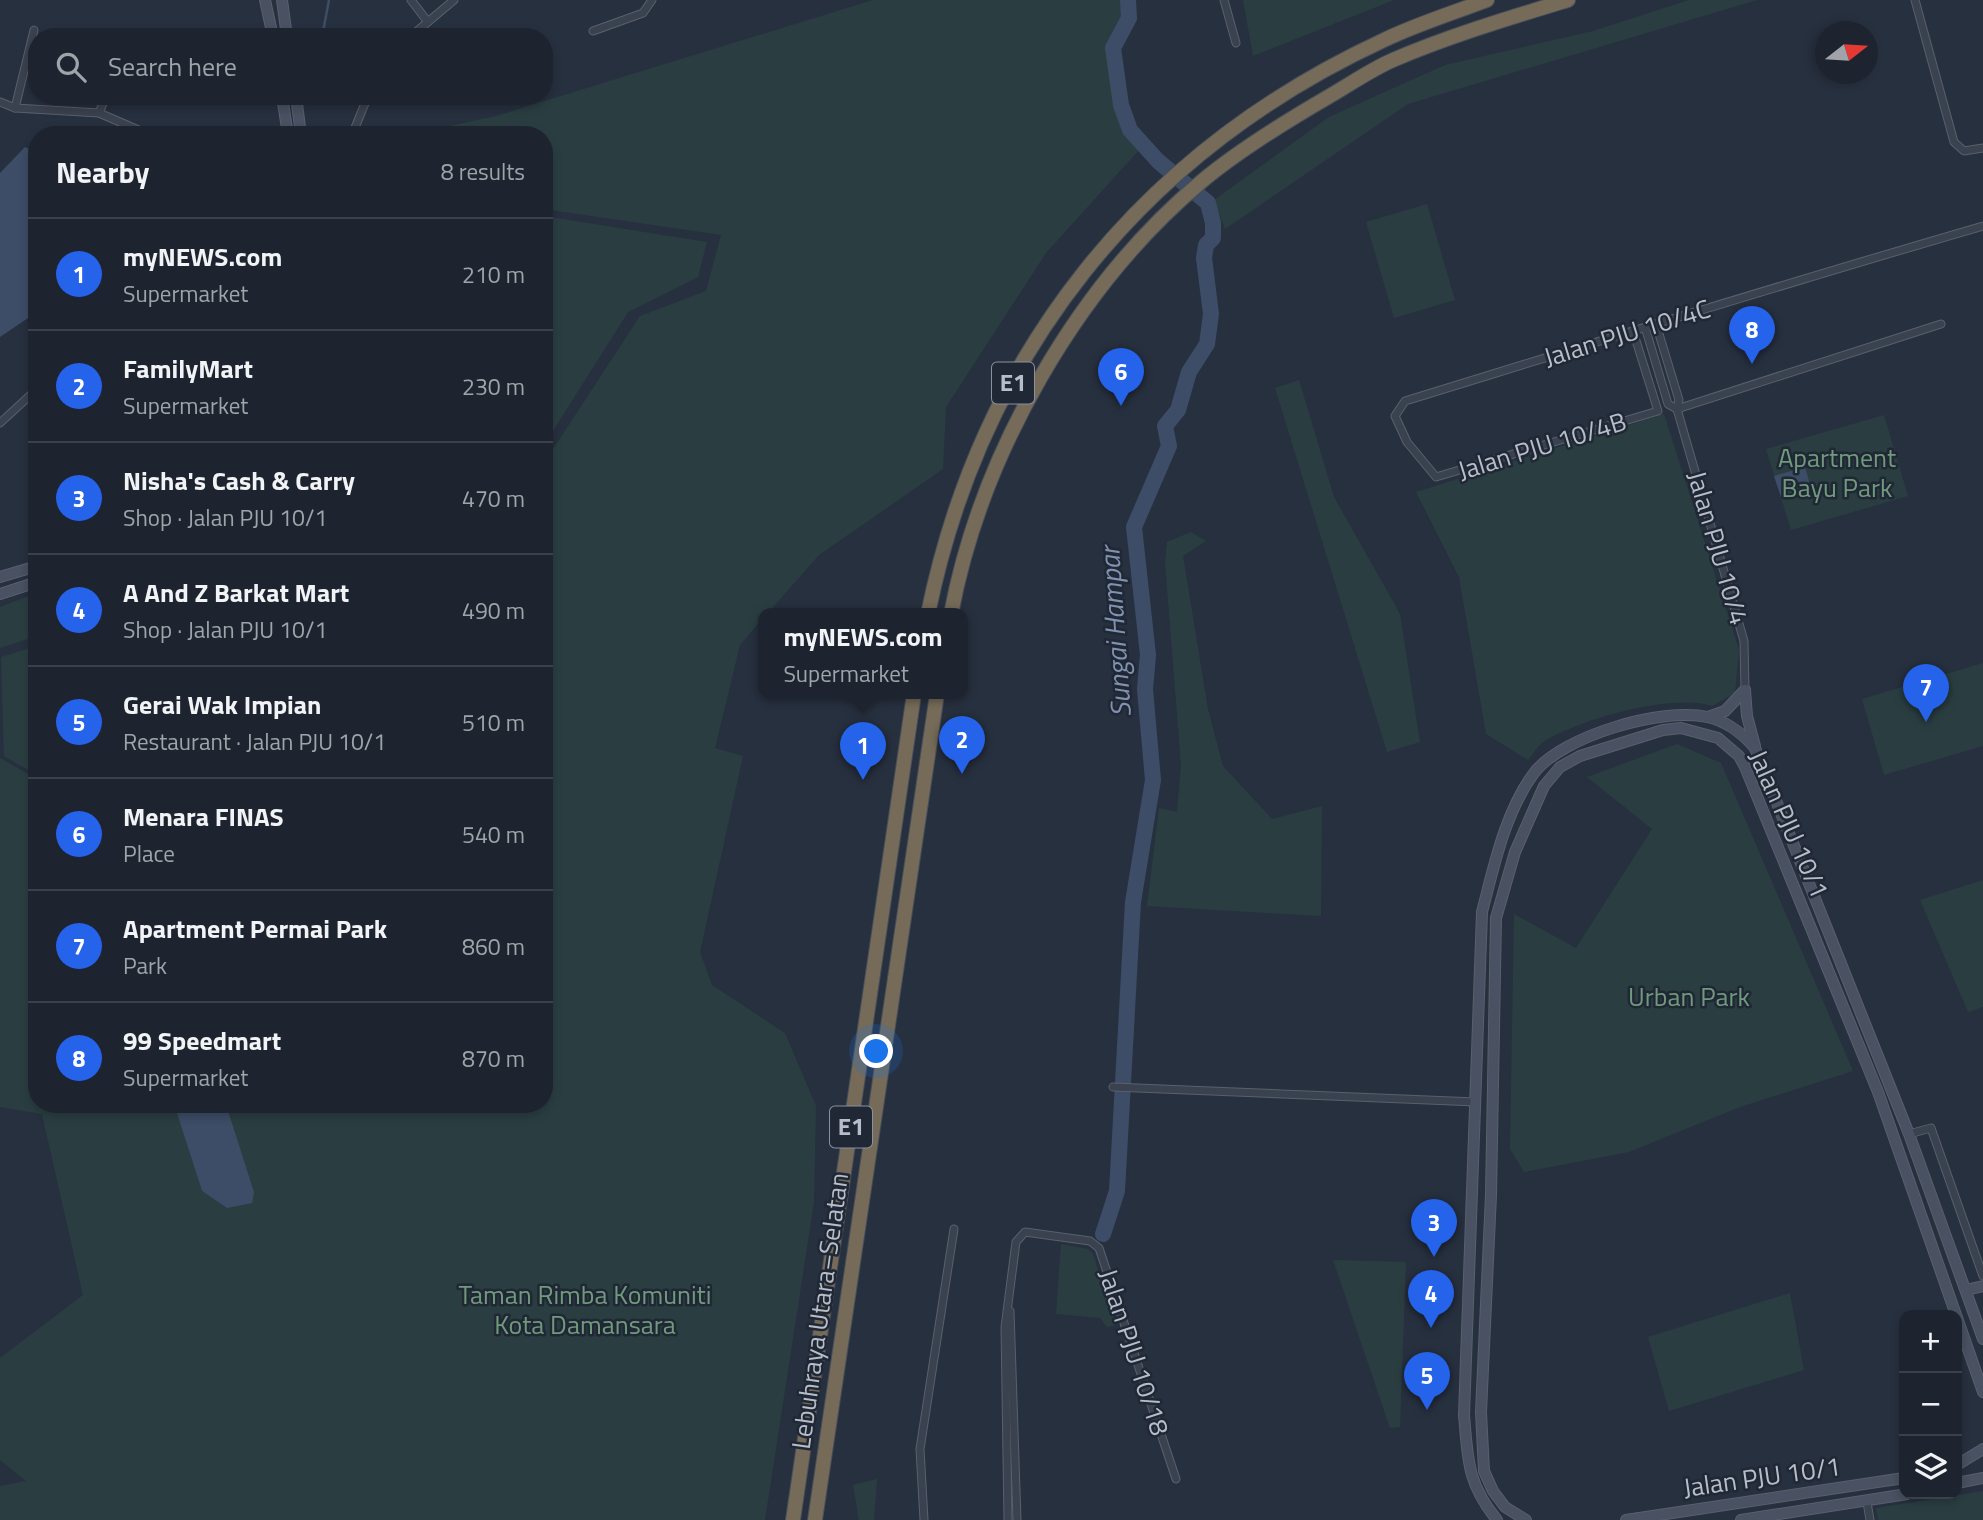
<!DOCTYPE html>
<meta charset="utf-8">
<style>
:root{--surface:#1d242f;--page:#252c37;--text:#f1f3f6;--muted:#a0a4aa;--line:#3b414b;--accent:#2563eb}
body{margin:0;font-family:"Titillium Web",sans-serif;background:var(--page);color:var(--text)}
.controls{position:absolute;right:21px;bottom:21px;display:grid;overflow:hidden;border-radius:14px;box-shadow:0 4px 10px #0003}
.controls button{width:63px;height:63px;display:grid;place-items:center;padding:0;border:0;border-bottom:2px solid var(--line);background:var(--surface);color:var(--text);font:35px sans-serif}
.compass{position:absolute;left:1815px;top:21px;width:63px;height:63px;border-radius:50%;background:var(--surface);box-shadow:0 4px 10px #0003;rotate:73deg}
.you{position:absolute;left:877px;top:1052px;width:24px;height:24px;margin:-18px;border:5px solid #fff;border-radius:50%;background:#1a73e8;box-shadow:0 0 0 10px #1a73e833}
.badge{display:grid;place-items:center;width:46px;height:46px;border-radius:50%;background:var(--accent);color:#fff;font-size:23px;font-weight:700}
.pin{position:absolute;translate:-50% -58px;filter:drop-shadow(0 2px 4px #0008)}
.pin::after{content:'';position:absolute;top:37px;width:24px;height:21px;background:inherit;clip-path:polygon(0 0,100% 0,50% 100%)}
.popup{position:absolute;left:758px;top:608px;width:210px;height:91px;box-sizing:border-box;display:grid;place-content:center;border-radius:14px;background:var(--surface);filter:drop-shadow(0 2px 5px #0005);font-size:23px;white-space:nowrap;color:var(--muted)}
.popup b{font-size:26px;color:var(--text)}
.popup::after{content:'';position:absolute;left:50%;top:100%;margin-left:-14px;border:14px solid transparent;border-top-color:var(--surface)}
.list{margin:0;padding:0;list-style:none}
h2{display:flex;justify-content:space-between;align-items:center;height:91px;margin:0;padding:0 28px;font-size:30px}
h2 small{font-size:23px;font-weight:400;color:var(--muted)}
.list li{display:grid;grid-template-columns:46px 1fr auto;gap:21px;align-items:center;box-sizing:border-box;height:112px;padding:0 28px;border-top:2px solid var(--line)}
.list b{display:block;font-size:26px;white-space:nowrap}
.list p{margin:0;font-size:23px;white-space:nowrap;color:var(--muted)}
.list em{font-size:23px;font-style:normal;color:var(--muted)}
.icon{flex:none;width:38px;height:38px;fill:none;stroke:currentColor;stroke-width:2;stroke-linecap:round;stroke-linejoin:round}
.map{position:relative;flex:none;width:1983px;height:1520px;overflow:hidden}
.search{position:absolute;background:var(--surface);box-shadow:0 4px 10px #0003;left:28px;top:28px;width:525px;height:77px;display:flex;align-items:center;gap:18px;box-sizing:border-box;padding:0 24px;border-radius:28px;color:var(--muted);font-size:26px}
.panel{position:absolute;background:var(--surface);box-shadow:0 4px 10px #0003;left:28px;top:126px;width:525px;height:987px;border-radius:28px}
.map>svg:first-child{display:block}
</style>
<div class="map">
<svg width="1983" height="1520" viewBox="0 0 1983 1520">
<rect width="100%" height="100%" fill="#27303f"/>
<g fill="#2a3e41">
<polygon points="873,0 1122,0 1123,16 1109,48 1117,107 1125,132 1139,150 1046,253 946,407 943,469 819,555 767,614 763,614 763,618 740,645 715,748 743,756 700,952 712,985 785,1033 816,1106 814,1202 765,1520 0,1520 0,1486 26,1481 0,1460 0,1358 83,1295 42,1114 0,1107 0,753 0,758 37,779 37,1104 174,1104 202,1191 227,1208 254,1192 226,1104 544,1104 544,463 640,316 706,291 721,235 544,209 544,135 408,135 496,116"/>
<polygon points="1243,0 1394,0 1253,56"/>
<polygon points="1689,0 1757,0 1408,104 1225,229 1214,200 1329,117 1445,65 1593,31"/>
<polygon points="1427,204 1455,300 1394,318 1366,222"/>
<polygon points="544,216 707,242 698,277 628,312 544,445"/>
<polygon points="1299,380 1334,497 1400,614 1420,742 1387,752 1275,388"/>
<path d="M 1664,414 L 1739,650 L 1735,693 L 1712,706 C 1672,693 1582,719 1546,740 C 1539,744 1533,754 1528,760 L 1486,734 L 1459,577 L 1416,492 Z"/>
<polygon points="1884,415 1908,496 1791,530 1766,449"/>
<polygon points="1191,532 1206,541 1183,556 1208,709 1223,766 1272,819 1322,806 1321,916 1147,906 1159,808 1177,812 1181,765 1165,562 1167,542"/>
<polygon points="37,593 37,636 0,648 0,607"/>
<polygon points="37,646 37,775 4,756 1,657"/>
<polygon points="1983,663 1983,746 1884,775 1862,699"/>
<polygon points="1677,744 1721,763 1853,1071 1740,1107 1629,1152 1524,1172 1510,1149 1514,914 1576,948 1652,829 1587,777"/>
<polygon points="1983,880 1983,1007 1968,1012 1920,900"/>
<polygon points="1061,1244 1088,1249 1093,1254 1116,1325 1107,1327 1100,1318 1056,1314"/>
<polygon points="1333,1260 1406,1262 1400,1427 1390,1428"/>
<polygon points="1790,1293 1804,1370 1669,1411 1648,1337"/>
<polygon points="877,1479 874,1520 859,1520 853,1485"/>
<polygon points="1983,1491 1983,1520 1878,1520 1876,1508"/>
</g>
<g fill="#3d4d67">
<polygon points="25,147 37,153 37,312 0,337 0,173"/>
<polygon points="1805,467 1811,488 1781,497 1774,476"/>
<polygon points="174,1104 226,1104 254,1192 252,1203 227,1208 202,1191"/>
</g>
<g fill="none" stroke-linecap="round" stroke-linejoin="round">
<g stroke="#3d4d67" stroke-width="2.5">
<polyline points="322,37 329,0"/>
<polyline points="264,135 268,133"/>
</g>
<polyline stroke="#3d4d67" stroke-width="16" points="1103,1234 1117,1191 1133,902 1153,780 1145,689 1148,655 1134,527 1169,446 1165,426 1178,410 1189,372 1207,344 1211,314 1204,258 1206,245 1213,238 1213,223 1208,203 1158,161 1130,130 1121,105 1113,48 1129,18 1128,0"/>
<defs>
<g id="street">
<polyline points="411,0 428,22"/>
<polyline points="1224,0 1236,43"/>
<polyline points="1915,0 1954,142 1964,151 1983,148"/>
<polyline points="593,31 643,13 652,0"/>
<polyline points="410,37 454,0"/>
<polyline points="0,102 15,108 99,113 150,135"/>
<polyline points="15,108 34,30"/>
<polyline points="99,113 106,96"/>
<polyline points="352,135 368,96"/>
<polyline points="1656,324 1679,400 1677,409 1744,641 1745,690"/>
<polyline points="1645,327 1668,404 1677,409"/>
<path d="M 1633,331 L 1658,411 L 1436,477 L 1407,442 L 1395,416 L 1405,401 C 1597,342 1790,282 1983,226"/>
<polyline points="1677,409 1941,324"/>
<polyline points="0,423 37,389"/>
<polyline points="1113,1087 1476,1102"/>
<polyline points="1909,1134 1931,1128 1983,1276"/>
<polyline points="1010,1311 1017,1520"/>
<polyline points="1867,1502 1870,1520"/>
<polyline points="924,1520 920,1449 954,1229"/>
<polyline points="1008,1520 1005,1327 1016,1242 1025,1232 1090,1241 1099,1248 1176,1479"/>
</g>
<g id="secondary">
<polyline points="265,0 273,37"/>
<polyline points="282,0 287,37"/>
<polyline points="282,96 288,135"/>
<polyline points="296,96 301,135"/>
<polyline points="0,577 37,566"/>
<polyline points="0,594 37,582"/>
<polyline points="1745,690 1747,716 1755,746"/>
<polyline points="1708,717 1725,711 1745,690"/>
<polyline points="1966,1290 1983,1286"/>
<polyline points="1957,1465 1983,1449"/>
<polyline points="1957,1483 1983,1478"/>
<path d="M 1497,1520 C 1467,1483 1468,1460 1464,1415 L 1482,912 C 1494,866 1505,812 1534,773 C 1562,736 1662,707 1707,717 C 1726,721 1743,734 1755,748 L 1909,1134 L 1983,1339"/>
<polyline points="1526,1520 1505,1507 1493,1491 1484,1471 1481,1412 1491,1195 1496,918 1515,852 1544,786 1560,767 1580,756 1663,730 1681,728 1718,738 1739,756 1745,767 1878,1092 1983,1392"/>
<polyline points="1626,1520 1904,1478"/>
<polyline points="1741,1520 1907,1494"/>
</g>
<g id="highway">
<path d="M 928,614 C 981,352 1142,152 1384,40 C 1417,24 1453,13 1487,0"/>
<path d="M 951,614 C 981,455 1076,287 1201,182 C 1239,150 1285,122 1328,97 C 1349,85 1370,70 1393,60 C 1449,36 1509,18 1568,0"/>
<polyline points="793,1520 914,694"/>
<polyline points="815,1520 937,694"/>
</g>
</defs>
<use href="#street" stroke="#59606d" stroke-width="9"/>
<use href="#secondary" stroke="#59606d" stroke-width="12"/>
<use href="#highway" stroke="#464d5a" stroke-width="16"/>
<use href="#street" stroke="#3b424f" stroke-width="7"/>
<use href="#secondary" stroke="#495162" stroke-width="10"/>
<use href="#highway" stroke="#756b58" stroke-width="14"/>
</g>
<g text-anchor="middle" stroke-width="5" stroke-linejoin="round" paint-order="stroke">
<g fill="#202735" stroke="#8a919d" stroke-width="2">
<rect x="992" y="362.5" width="42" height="41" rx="5"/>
<rect x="830" y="1106.5" width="42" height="41" rx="5"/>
</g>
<g font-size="24" font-weight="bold" fill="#b7beca">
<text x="1013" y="391">E1</text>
<text x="851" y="1135">E1</text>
</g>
<g font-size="26" fill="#b7beca" stroke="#202735">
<text transform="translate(1627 333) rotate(-17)" y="9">Jalan PJU 10/4C</text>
<text transform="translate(1542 446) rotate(-17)" y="9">Jalan PJU 10/4B</text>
<text transform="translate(1718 548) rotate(74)" y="9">Jalan PJU 10/4</text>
<text transform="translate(1789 824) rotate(66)" y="9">Jalan PJU 10/1</text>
<text transform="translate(820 1311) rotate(-82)" y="9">Lebuhraya Utara–Selatan</text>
<text transform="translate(1134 1352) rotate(72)" y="9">Jalan PJU 10/18</text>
<text transform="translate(1762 1477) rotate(-8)" y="9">Jalan PJU 10/1</text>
</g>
<g font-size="26" fill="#709a7c" stroke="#202735">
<text x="1837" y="467">Apartment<tspan x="1837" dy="30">Bayu Park</tspan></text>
<text x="1689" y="1006">Urban Park</text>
<text x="585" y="1304">Taman Rimba Komuniti<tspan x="585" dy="30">Kota Damansara</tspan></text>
</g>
<g font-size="28" font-style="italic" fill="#8092b0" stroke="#202735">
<text transform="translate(1115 632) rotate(-94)" y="10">Sungai Hampar</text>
</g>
</g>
</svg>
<div class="controls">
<button>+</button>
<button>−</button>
<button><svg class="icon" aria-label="layers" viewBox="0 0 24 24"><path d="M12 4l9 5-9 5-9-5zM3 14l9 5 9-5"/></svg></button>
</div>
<svg class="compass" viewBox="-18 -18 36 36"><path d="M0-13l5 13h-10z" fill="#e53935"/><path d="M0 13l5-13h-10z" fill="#a0a4aa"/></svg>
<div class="you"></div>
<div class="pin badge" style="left:863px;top:780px">1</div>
<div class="popup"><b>myNEWS.com</b>Supermarket</div>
<div class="pin badge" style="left:962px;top:774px">2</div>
<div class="pin badge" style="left:1434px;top:1257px">3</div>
<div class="pin badge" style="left:1431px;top:1328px">4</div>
<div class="pin badge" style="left:1427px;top:1410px">5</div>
<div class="pin badge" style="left:1121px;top:406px">6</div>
<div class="pin badge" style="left:1926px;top:722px">7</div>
<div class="pin badge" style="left:1752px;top:364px">8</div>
<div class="search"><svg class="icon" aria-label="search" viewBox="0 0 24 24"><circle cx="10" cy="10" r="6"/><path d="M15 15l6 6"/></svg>Search here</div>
<section class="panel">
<h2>Nearby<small>8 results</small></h2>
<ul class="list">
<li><span class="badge">1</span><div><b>myNEWS.com</b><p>Supermarket</p></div><em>210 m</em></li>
<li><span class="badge">2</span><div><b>FamilyMart</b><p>Supermarket</p></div><em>230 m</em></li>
<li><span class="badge">3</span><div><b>Nisha's Cash &amp; Carry</b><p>Shop · Jalan PJU 10/1</p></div><em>470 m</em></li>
<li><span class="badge">4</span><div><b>A And Z Barkat Mart</b><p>Shop · Jalan PJU 10/1</p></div><em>490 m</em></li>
<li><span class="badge">5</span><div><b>Gerai Wak Impian</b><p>Restaurant · Jalan PJU 10/1</p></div><em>510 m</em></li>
<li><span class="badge">6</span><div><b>Menara FINAS</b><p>Place</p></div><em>540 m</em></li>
<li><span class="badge">7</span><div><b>Apartment Permai Park</b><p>Park</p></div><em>860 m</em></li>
<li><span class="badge">8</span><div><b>99 Speedmart</b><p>Supermarket</p></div><em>870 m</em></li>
</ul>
</section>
</div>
